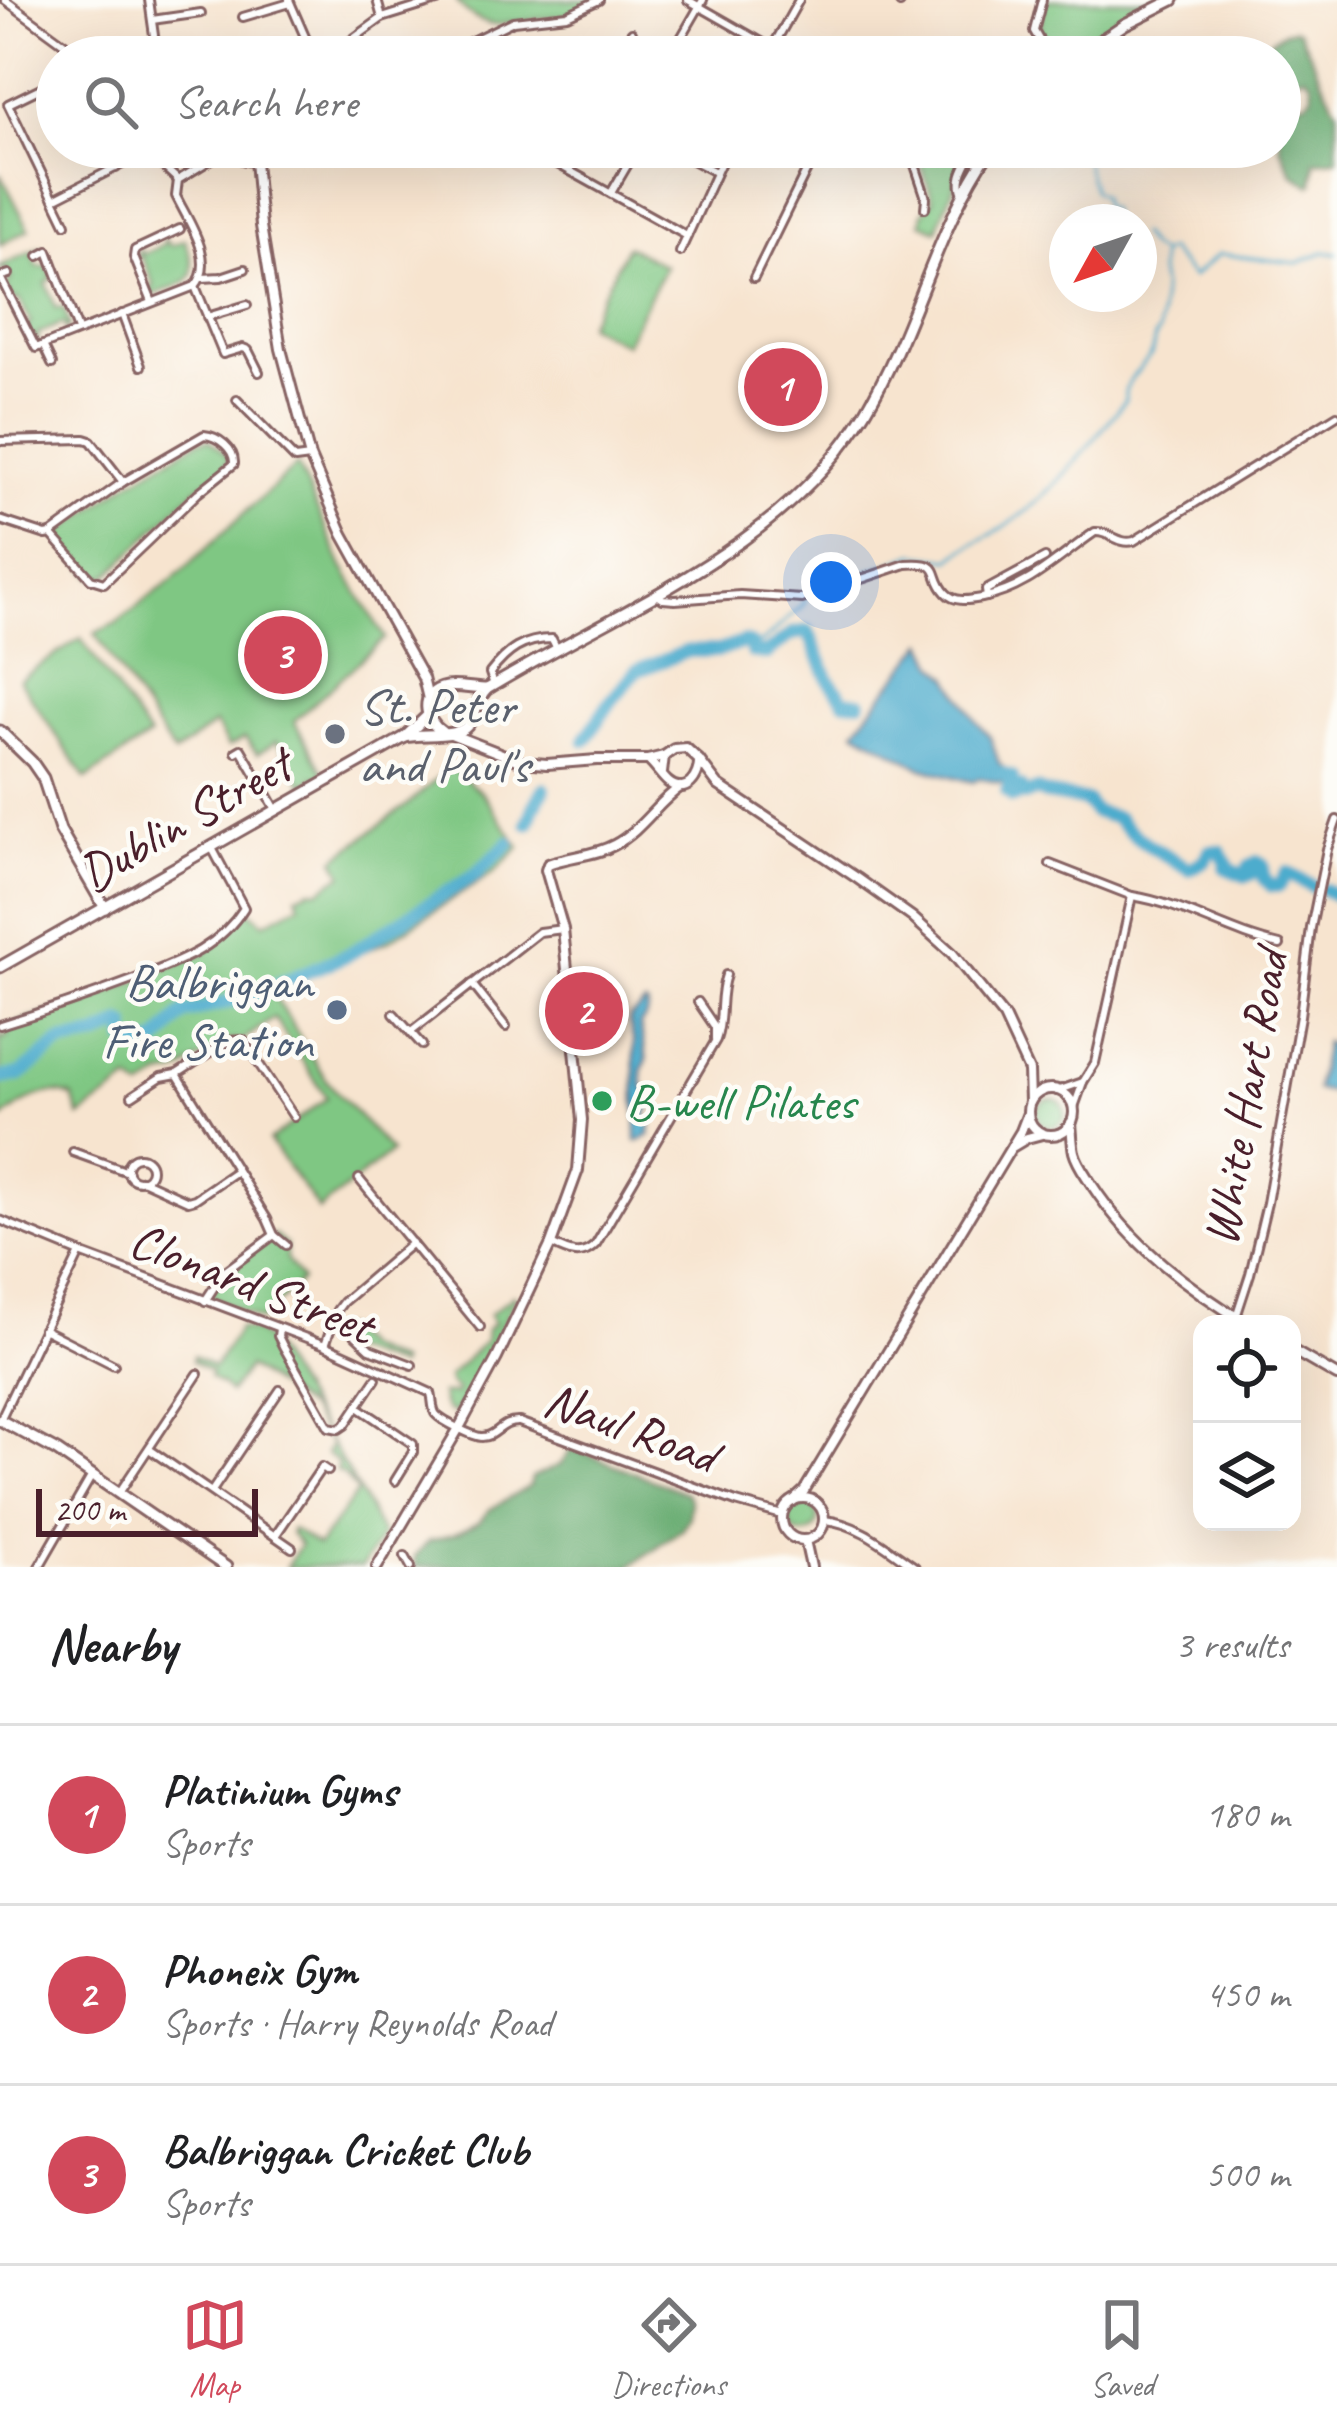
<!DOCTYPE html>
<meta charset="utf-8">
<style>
:root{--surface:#fff;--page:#f6f6f6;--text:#202124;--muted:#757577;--line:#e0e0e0;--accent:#d1495b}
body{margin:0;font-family:Caveat,sans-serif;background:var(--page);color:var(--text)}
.controls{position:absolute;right:36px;bottom:36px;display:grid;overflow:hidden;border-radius:24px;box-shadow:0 12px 48px #0002}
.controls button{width:108px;height:108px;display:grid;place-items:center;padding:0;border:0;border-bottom:3px solid var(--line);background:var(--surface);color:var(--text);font:60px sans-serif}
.compass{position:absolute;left:1049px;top:204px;width:108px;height:108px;border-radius:50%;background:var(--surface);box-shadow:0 12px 48px #0002;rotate:230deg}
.scale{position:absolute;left:36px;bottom:30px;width:222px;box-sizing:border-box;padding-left:12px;border:6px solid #4a1f2b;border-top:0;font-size:33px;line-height:42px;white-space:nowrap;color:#4a1f2b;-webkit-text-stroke:9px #fdfcf7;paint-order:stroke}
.you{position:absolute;left:831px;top:582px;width:42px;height:42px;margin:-30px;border:9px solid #fff;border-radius:50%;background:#1a73e8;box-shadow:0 0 0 18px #1a73e833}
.badge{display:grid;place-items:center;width:78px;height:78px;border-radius:50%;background:var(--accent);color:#fff;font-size:39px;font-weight:700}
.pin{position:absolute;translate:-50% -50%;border:6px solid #fff;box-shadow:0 3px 12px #0006}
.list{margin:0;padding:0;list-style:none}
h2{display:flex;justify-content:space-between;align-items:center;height:156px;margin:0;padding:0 48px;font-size:51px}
h2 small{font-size:39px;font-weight:400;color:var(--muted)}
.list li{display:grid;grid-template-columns:78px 1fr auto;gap:36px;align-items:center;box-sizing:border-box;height:180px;padding:0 48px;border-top:3px solid var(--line)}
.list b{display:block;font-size:45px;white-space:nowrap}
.list p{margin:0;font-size:39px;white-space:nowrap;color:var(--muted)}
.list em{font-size:39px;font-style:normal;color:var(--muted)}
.icon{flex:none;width:66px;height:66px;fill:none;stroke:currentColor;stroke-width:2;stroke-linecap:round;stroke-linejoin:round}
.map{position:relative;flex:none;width:1337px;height:1567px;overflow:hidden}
.search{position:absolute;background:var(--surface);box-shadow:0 12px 48px #0002;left:36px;right:36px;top:36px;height:132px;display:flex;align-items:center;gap:30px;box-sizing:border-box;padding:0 42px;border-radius:66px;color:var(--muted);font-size:45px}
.sheet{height:696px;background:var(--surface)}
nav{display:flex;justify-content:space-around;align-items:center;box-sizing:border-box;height:168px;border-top:3px solid var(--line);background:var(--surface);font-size:33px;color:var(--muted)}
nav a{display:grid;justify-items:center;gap:6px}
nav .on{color:var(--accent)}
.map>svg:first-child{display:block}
</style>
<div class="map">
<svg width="1337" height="1567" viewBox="0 0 1337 1567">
<rect width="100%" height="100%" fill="#fdfcf7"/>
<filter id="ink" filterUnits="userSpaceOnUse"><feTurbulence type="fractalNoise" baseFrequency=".00833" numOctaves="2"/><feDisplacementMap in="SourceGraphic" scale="24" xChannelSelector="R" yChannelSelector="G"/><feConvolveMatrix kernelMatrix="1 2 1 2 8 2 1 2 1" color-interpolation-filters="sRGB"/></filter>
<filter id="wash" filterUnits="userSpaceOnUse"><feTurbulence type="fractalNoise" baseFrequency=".004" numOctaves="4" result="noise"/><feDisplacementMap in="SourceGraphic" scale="48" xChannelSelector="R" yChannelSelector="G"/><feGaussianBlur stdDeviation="2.7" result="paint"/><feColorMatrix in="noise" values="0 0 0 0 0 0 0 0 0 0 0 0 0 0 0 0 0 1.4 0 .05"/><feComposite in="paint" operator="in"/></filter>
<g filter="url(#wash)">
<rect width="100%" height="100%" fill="#f7e4cf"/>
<g fill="#7fc783" stroke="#647357" stroke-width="3">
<path d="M 456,0 L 599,0 L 567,15 L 495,25 C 481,24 463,12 456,0 Z"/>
<polygon points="1045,0 1156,0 1065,49 1039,36"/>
<polygon points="915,147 969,147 937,230 921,223 923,212 933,200"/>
<polygon points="0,173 29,229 0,245"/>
<path d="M 164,238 L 171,246 L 185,240 C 202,282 191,281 153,295 L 149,289 L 154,286 L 142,257 L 138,258 L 137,254 L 140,249 L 144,254 L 165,244 Z"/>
<polygon points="627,246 665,266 625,344 587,324"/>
<polygon points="42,247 33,257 38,267 47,266 53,278 46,283 56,308 63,307 70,325 66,330 63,323 38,334 39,339 36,340 32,338 26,326 31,323 19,299 14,301 6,286 11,279 6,269 0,271 0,267"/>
<polygon points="209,439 229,457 225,469 195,490 111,573 103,578 93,577 60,538 60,533 128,483 199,441"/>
<polygon points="297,465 343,567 385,638 294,721 325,775 320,778 315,776 304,786 277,741 257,754 245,738 228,747 215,724 174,754 95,633 116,623 171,581"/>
<polygon points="81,638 149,737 86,779 19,680"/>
<path d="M 450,767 L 481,792 L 520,847 L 494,872 L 388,941 L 271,990 L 327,1081 L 391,1152 L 319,1210 L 269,1141 L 327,1098 L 274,1018 L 243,1040 L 228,1041 L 177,1074 L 161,1077 L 142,1090 L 130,1081 L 80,1117 L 73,1097 C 44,1085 23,1103 0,1121 L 0,1033 L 4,1039 L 8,1036 L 7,1028 L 17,1023 L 98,997 L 206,952 L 249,910 L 264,923 L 300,904 L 297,895 L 311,889 L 320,890 L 343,874 L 335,859 L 407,805 Z"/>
<circle cx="1051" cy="1113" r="14"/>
<polygon points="274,1235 286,1245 286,1259 301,1280 260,1321 209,1295 224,1272"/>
<path d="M 513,1295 L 516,1297 L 465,1400 L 454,1413 C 443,1412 443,1404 441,1394 L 455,1394 L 457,1391 L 449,1383 L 448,1377 L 485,1341 L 486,1330 L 494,1323 L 489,1315 Z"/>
<path d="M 239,1328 L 256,1332 L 268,1342 C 308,1405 348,1469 382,1535 L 362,1567 L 286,1567 L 300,1545 L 290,1534 L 292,1529 L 318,1546 L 357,1492 L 344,1475 L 336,1471 L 338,1463 L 326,1454 L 331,1445 L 308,1409 L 248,1367 L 229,1393 L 223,1386 L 209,1377 L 211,1372 L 192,1361 L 193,1356 L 214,1367 Z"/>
<polygon points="335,1328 343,1328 363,1348 399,1363 398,1367 339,1347 331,1339 331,1333"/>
<circle cx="803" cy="1519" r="15"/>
</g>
<g fill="#67ac71" stroke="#58664e" stroke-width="3">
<polygon points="1293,29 1298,30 1337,110 1337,159 1315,161 1313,184 1310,185 1293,174 1280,147 1280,122 1290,106 1307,100 1312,95 1311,82 1304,75 1288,78 1282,76 1280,57 1270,57 1265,45 1284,31"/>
<polygon points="572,1448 686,1493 690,1501 689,1518 681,1530 629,1567 415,1567 415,1556 429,1541 459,1533 480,1521 489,1510 530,1486 532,1478 561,1464"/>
</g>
<g fill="#4eaccd" stroke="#4c667c" stroke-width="3">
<polygon points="925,642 935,663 950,678 978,723 990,737 999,763 1012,777 1000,783 979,778 973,782 922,768 855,730"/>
<polygon points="645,1004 648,1006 646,1016 640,1025 647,1059 642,1072 643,1085 652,1105 646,1114 651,1125 650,1135 640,1141 637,1141 634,1043 629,1022 630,1017"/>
<polygon points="1325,1042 1337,1048 1337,1094 1316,1090"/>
</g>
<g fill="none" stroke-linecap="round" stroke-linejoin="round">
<g stroke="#4eaccd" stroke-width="3">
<path d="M 1079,147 C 1087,162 1088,175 1093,191 L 1101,196 L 1103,206 L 1110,209 L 1112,222"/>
<polyline points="1139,234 1150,248 1160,254 1168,250 1192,277 1219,254 1297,263 1324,252 1337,254"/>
<path d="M 822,589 L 916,554 L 951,559 C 968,543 991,537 1009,524 C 1051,495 1085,451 1117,411 L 1125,400 L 1125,391 L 1130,380 L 1152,354 L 1155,336 L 1159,331 L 1162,289 L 1159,273 L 1160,254"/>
<polyline points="751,645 763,642 804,604 805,599"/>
</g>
<g stroke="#4eaccd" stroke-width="14">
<polyline points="585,740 611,701 636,671 688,651 719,651 744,642 751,645 752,652 766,654 792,634 808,631 829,680 845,701 860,702"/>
<path d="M 1000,773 L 1012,777 L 1007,791 L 1013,797 L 1019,795 L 1020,787 L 1025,795 L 1037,790 L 1045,794 L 1086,801 L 1094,812 L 1117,818 C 1130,837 1169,857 1190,869 L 1205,860 L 1210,851 L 1220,851 L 1227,863 L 1226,868 L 1246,876 L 1251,874 L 1249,867 L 1257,862 L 1263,865 L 1264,878 L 1272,886 L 1279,886 L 1287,873 L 1313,887"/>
<polyline points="528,823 534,807 544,789"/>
<polyline points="1325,890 1337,896"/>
<polyline points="0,1078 20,1075 61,1043 97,1037 122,1024 126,1026 127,1040 140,1046 157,1043 183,1014 250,996 349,954 476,874 509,843"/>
</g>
</g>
</g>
<g filter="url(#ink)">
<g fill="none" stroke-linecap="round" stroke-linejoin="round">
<defs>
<g id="minor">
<polyline points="5,0 80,55"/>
<polyline points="149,0 157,57"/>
<polyline points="289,0 309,46 315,50 342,47 346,57"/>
<polyline points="377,0 382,18"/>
<polyline points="688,0 772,48"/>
<polyline points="898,0 900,3"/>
<polyline points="1042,0 1034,31 1049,57"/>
<polyline points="243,17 290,3"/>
<polyline points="152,20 201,13"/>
<polyline points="632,32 626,39 653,57"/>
<polyline points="342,47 382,18 440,0"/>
<polyline points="88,52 95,57"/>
<polyline points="439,57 513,21 567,15 599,0"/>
<polyline points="670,57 703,0"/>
<polyline points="767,57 799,0"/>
<path d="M 857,57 C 869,49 876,49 889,57"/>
<polyline points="57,80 8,104 66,224"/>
<polyline points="105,147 116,168"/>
<polyline points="161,147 164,167 178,180"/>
<polyline points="526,147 543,156 549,147"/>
<polyline points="667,147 715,172"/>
<polyline points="909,147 926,198 925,208"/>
<polyline points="543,156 687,236"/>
<polyline points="611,193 638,147"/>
<path d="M 963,194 C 955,177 968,163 975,147"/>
<polyline points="54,199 156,147"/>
<polyline points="680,252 728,147"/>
<polyline points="39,256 48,251 78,330"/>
<path d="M 9,274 L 0,277 L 36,348 L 195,286 C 217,261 188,221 176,196 L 178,180 L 230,148"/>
<polyline points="202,278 221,277 245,269"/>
<polyline points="754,278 818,147"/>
<polyline points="195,286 223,354 243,348 248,350 259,372"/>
<polyline points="152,302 134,257 135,250 180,229"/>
<polyline points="122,314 141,366"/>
<polyline points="207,317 247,305"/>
<polyline points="43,345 52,364"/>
<polyline points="237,400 295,459 310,457"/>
<path d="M 204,435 C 218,436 235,449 234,464 L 198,493 L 104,583 L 91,579 L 51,534 L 123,482 Z"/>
<polyline points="0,441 85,439 91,441 123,482"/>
<polyline points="0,520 46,535 51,534"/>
<path d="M 656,594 L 663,599 L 675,600 L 740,595 L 802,599 L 906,564 C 946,561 929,575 946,593 C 955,603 970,600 982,598 C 1028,589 1057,558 1095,532 C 1110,531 1118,545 1134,541 L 1337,415"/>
<polyline points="987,597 986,590 1045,558"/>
<path d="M 494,685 L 490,673 C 507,651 523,639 552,639 L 557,649"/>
<polyline points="236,752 241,749 277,811"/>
<polyline points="1050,864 1132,896 1095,1063 1083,1082 1073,1110"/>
<path d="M 1132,896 C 1184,904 1229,934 1280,945"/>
<polyline points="472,984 506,1027"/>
<polyline points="698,1002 715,1027 715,1039"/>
<polyline points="394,1014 422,1045"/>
<path d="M 0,1025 C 46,1011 90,996 135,979 C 178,962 218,949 244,908 L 212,848"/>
<polyline points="411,1032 539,932 563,929"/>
<polyline points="177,1074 267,1219 274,1235 286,1245"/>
<polyline points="1057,1091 1083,1082"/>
<polyline points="132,1096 161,1077 177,1074 228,1041 243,1040 294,1117"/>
<polyline points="73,1152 128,1172"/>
<circle cx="139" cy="1169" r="12"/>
<polyline points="359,1179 480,1327"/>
<polyline points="142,1180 188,1201 195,1199 236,1171"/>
<path d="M 0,1220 L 80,1253 L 325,1345 L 431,1393 C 433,1400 432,1407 435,1413 C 439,1420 474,1437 482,1437 C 497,1437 500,1421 519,1422 L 736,1502 L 782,1515"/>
<path d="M 551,1244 C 567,1252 581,1260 596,1244 L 716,1040 C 724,1018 718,997 726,975"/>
<polyline points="205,1301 224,1272 274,1235"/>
<polyline points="335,1316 370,1349 412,1365"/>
<polyline points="1236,1317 1250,1274 1267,1203 1300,1016 1311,928 1327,849 1337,820"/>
<polyline points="43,1329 114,1365"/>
<polyline points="279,1329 278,1336 283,1346 329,1427 339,1429 345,1425 376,1379"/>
<polyline points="325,1345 337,1310 343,1302 412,1243"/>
<polyline points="358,1407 413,1444 413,1452 395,1481"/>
<polyline points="0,1420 80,1253"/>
<polyline points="149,1449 292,1548"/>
<polyline points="212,1491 280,1390"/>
<polyline points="119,1493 198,1374"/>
<path d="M 824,1520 C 859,1523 887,1548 915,1567"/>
<polyline points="275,1536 322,1467 328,1471"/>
<polyline points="405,1556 411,1567"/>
<polyline points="39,1567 91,1477"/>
</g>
<g id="tertiary">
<path d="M 230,147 C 241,165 260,165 272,147"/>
<polyline points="255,161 261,226 281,349 310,457 343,534 423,678 428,699"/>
<polyline points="451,734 522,762 547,764 597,760 648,760 664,756"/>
<path d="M 648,760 C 655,766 662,777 668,782 C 686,797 700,777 699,760 L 686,748 L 674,749 L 664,756 L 662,773"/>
<polyline points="699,760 718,785 857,878 912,917 952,953 1004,1017 1029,1071 1030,1102"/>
<circle cx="1051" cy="1112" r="23"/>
<path d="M 1071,1123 C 1072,1132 1072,1143 1074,1152 C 1077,1164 1086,1175 1092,1185 C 1131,1245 1188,1288 1248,1324"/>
<polyline points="1012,1147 1027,1138 1042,1134"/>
<polyline points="1292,1350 1337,1376"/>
<circle cx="803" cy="1519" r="21"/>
<polyline points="793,1501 804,1491 1021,1131 1028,1113"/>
<polyline points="805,1540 811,1567"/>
<path d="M 377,1567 L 459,1428 L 497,1358 L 551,1244 L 578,1170 L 582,1120 L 563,929 L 546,870 L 548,864 C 569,856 594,856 614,845 C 641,831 656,804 680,787"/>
</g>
<g id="secondary">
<polyline points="1076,57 1125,24 1173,0"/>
<polyline points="0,731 32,762 43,778 60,830 105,908"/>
<path d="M 442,732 C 424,720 418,692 446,687 C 458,685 474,689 487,689"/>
<path d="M 405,737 C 422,733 457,738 467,726 C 477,715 475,701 487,689 C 620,608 783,550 866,411 C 916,327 936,227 992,147"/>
<polyline points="0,967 405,737 427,716"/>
<polyline points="0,1420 57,1451 226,1567"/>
</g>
</defs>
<use href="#minor" stroke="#876464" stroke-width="12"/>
<use href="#tertiary" stroke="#876464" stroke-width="14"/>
<use href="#secondary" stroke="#876464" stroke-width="15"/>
<use href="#minor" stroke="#fff" stroke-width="6"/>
<use href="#tertiary" stroke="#fff" stroke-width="8"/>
<use href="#secondary" stroke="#fff" stroke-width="9"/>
</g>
</g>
<circle fill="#6b7280" stroke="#fdfcf7" stroke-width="4.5" cx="335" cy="734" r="12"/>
<circle fill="#5c6f8a" stroke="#fdfcf7" stroke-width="4.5" cx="337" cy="1010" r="12"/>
<circle fill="#2e9e5b" stroke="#fdfcf7" stroke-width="4.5" cx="602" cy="1101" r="12"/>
<g text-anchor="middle" stroke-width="9" stroke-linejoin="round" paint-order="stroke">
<g font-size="51" fill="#5b616d" stroke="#fdfcf7" text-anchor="start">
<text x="359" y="723">St. Peter<tspan x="359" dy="59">and Paul's</tspan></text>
</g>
<g font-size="51" fill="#4a1f2b" stroke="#fdfcf7">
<text transform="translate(184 818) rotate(-30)" y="18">Dublin Street</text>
<text transform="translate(1244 1098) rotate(-80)" y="18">White Hart Road</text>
<text transform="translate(252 1282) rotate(21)" y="18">Clonard Street</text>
<text transform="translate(631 1426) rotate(20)" y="18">Naul Road</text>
</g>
<g font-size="51" fill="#4e5e75" stroke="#fdfcf7" text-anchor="end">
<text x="313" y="999">Balbriggan<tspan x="313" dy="59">Fire Station</tspan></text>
</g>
<g font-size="51" fill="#27864d" stroke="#fdfcf7" text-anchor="start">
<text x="626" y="1119">B-well Pilates</text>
</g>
</g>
</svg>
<div class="controls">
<button><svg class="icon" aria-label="locate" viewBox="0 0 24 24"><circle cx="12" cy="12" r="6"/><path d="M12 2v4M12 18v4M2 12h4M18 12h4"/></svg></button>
<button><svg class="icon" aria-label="layers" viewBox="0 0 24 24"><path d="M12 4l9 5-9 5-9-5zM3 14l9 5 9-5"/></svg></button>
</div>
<svg class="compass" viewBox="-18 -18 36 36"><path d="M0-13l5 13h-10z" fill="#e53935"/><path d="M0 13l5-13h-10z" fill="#757577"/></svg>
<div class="scale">200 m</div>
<div class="you"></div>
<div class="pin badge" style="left:783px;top:387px">1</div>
<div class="pin badge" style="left:584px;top:1011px">2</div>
<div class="pin badge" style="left:283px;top:655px">3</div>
<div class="search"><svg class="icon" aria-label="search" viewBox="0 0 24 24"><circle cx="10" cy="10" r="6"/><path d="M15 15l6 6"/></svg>Search here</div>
</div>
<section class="sheet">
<h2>Nearby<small>3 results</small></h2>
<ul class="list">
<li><span class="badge">1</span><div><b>Platinium Gyms</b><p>Sports</p></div><em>180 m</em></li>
<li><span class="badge">2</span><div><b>Phoneix Gym</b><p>Sports · Harry Reynolds Road</p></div><em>450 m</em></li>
<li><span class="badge">3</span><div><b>Balbriggan Cricket Club</b><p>Sports</p></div><em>500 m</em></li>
</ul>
</section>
<nav>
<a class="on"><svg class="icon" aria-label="map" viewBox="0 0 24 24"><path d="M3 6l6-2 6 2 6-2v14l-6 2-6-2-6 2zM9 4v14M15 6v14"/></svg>Map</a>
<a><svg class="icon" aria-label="directions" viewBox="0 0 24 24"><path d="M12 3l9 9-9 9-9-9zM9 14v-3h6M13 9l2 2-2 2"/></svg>Directions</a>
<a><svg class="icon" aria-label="saved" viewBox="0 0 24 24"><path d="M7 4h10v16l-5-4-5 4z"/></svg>Saved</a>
</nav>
